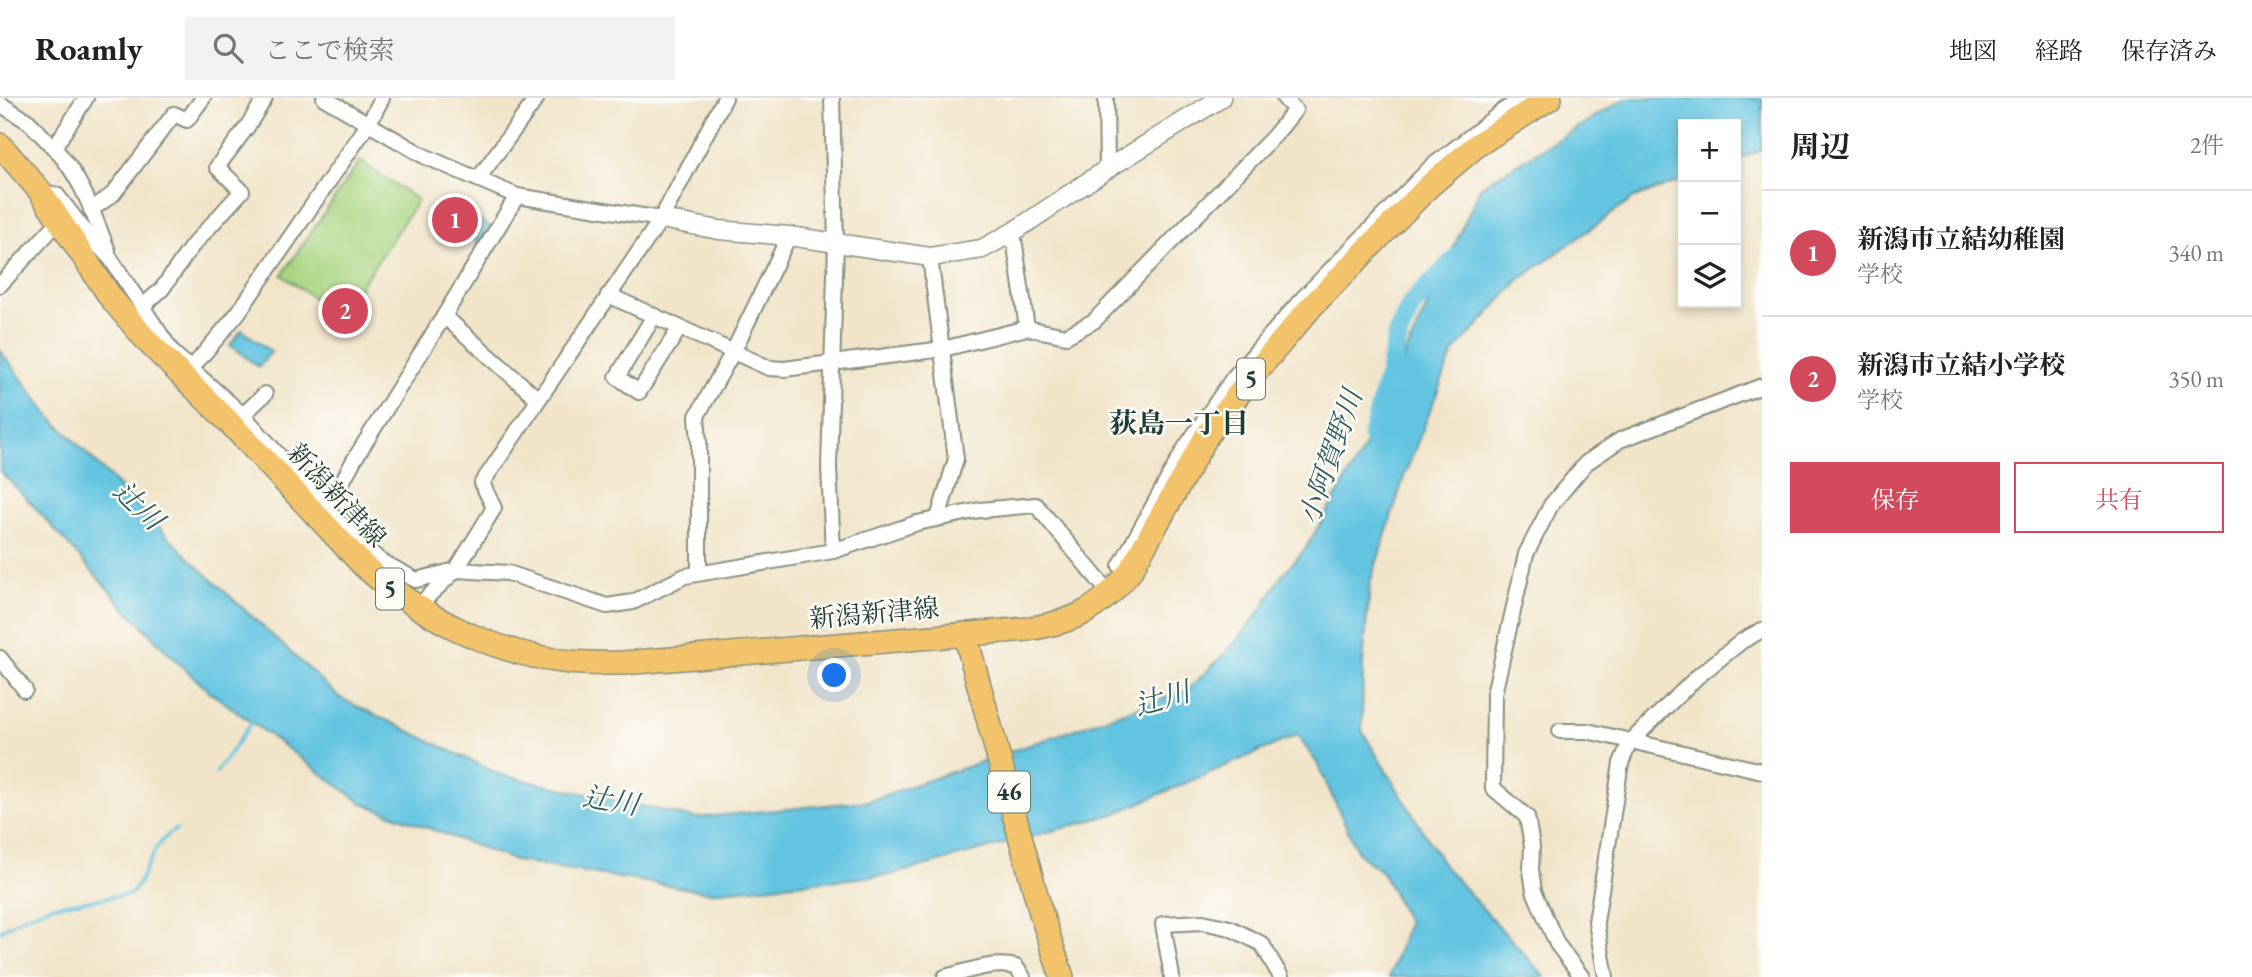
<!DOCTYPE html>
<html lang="ja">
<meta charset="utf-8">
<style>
:root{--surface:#fff;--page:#f2f2f2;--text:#222;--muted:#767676;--line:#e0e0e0;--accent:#d1495b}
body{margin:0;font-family:"EB Garamond","Noto Serif JP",serif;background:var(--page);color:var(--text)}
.controls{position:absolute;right:21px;top:21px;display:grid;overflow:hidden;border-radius:0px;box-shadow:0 4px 10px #0003}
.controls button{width:63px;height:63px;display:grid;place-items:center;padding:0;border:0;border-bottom:2px solid var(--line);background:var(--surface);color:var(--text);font:35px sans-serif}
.you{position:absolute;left:835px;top:578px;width:24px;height:24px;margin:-18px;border:5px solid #fff;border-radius:50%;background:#1a73e8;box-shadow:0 0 0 10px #1a73e833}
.badge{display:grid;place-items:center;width:46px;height:46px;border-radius:50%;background:var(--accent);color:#fff;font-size:23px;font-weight:700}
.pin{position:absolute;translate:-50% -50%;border:4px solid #fff;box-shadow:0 2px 7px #0006}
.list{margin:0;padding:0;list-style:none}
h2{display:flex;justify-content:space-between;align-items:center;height:91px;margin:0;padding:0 28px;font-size:30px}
h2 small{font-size:23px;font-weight:400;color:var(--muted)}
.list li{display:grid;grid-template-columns:46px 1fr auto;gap:21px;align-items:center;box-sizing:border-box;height:126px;padding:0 28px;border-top:2px solid var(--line)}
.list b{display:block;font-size:26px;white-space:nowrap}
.list p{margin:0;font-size:23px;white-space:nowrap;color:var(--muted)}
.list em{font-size:23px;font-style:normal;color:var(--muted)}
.actions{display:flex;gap:14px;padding:21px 28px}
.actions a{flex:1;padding:16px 0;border:2px solid var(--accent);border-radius:0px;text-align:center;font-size:24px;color:var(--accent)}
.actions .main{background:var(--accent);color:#fff}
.icon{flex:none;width:38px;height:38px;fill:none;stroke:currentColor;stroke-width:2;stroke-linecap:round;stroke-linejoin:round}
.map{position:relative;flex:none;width:1762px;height:879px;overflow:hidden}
header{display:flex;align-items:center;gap:42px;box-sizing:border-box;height:98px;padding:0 35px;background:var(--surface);border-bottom:2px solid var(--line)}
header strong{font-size:33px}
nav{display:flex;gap:38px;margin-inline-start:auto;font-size:24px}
.search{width:490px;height:63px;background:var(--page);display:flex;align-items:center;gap:18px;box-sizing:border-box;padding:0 24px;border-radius:0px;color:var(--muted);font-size:26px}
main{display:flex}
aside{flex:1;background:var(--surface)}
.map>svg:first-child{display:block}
</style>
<header>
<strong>Roamly</strong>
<div class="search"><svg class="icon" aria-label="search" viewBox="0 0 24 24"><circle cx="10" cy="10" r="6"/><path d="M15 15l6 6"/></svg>ここで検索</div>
<nav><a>地図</a><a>経路</a><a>保存済み</a></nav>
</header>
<main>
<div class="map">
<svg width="1762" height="879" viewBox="0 0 1762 879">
<rect width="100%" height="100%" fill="#fdfcf7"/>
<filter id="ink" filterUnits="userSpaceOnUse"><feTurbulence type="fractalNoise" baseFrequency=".0143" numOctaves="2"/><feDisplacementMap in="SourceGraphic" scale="14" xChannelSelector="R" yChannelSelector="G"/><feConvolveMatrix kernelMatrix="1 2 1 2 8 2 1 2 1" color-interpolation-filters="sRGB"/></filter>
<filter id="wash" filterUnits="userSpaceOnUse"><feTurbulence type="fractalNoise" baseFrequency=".00686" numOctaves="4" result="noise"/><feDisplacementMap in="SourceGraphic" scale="28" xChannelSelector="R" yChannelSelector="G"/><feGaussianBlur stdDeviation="1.57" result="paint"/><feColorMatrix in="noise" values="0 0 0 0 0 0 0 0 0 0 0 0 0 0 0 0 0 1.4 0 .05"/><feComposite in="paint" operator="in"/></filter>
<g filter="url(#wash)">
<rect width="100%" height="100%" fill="#f1e4c9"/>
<polygon fill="#a9d682" stroke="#648a5b" stroke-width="2" points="360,63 418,102 340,219 282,177"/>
<g fill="#63c4e1" stroke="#41808a" stroke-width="2">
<polygon points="1626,0 1762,0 1762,52 1736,62 1736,26 1683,26 1683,82 1634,100 1519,182 1453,255 1405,376 1370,485 1363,564 1362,633 1445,769 1545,879 1389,879 1408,825 1383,775 1359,756 1317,665 1297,637 1114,716 890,777 709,794 516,763 362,705 210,594 176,563 126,511 32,406 0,373 0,252 49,317 193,464 340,600 501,677 695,720 868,703 1188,592 1233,547 1259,515 1282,477 1306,450 1361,356 1481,88"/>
<polygon points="478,120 490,129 479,145 467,137"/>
<polygon points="242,232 271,254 259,269 230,247"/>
</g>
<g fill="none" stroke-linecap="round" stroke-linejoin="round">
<g stroke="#63c4e1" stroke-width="3.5">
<polyline points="216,675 253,622"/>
<path d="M 0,833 L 24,819 L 51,808 L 131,796 C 148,776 151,744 177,731"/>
</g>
<polyline stroke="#63c4e1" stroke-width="21" points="1373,338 1390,274 1398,236 1412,206 1460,158"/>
</g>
</g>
<g filter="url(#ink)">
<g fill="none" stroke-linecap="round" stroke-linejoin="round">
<defs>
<g id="minor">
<path d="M 86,0 L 54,50 C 82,79 93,116 108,153"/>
<polyline points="324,0 424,58 517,98 661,121"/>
<polyline points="832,0 836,145 829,369 833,453"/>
<polyline points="1106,0 1107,71"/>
<polyline points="0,6 29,24 54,50"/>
<polyline points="478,81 537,0"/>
<polyline points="40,93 57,97 88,137 110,160 173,255 243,317 327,412 379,462 416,482 456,472 508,475 607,508 633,504 685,478 833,453 917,425 980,412 1036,407 1106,491 1115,492"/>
<polyline points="517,98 444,218 538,301"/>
<polyline points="91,112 113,96 174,16 187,22 203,0"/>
<polyline points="1013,134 1027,230"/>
<polyline points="930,159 956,361 938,420"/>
<polyline points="0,187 59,123"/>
<polyline points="608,197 769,270 784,271 943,251 1027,230 1066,238 1094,223 1274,38 1295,12 1284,0"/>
<polyline points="143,208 162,191 192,148 242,93 217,69 247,29 265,0"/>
<polyline points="654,218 617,279 639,294 679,231"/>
<polyline points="197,278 191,271 238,215 369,25 382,0"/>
<polyline points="243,317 265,296"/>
<polyline points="327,412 354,362 444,218"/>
<polyline points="1120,468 1185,350 1233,280 1302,201 1431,69 1504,12 1524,0"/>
<polyline points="699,475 699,344 697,318 733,254 789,138"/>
<polyline points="414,507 416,510 456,472 494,410 482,385 661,121 725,0"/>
<polyline points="0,560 25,592"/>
<polyline points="1560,633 1587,633 1762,673"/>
<path d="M 945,879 C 968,873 993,863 1016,869 L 1023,879"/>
<polyline points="1172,879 1163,826 1203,824 1230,830 1262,846 1281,879"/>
<polyline points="1582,879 1557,846 1534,793 1531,772 1532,748 1527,719 1493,690 1494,596 1526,456 1551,407 1586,365 1620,342 1762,288"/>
<polyline points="1606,879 1596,824 1621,665 1630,644 1697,579 1742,543 1762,532"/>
</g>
<polyline id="tertiary" points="661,121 719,132 789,138 930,159 982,151 1013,134 1107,71 1221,0"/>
<g id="primary">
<path d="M 0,47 L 40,93 L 111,200 L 148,244 L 229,324 L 364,468 C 421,519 493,556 570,564 C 587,566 605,565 623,565 L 1028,531 C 1076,523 1097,513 1129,475 L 1207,337 L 1254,276 L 1311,209 L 1430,87 L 1477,47 L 1550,0"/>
<polyline points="965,536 1041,815 1062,879"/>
</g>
</defs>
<use href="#minor" stroke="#88907e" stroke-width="18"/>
<use href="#tertiary" stroke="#88907e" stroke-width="21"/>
<use href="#primary" stroke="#88907e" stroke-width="26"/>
<use href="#minor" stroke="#fff" stroke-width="14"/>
<use href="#tertiary" stroke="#fff" stroke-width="18"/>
<use href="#primary" stroke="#f2c36a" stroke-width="23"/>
</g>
</g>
<g text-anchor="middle" stroke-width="5" stroke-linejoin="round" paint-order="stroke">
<g fill="#fdfcf7" stroke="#62766e" stroke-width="2">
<rect x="1237" y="260.5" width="28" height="41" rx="5"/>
<rect x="376" y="470.5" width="28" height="41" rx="5"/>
<rect x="988" y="673.5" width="42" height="41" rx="5"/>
</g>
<g font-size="24" font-weight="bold" fill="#1f3d34">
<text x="1251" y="289">5</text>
<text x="390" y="499">5</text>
<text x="1009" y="702">46</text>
</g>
<g font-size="26" fill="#1f3d34" stroke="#fdfcf7">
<text transform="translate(337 397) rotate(47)" y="9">新潟新津線</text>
<text transform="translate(874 515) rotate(-5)" y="9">新潟新津線</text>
</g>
<g font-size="28" font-weight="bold" fill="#1f3d34" stroke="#fdfcf7">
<text x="1179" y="335">荻島一丁目</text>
</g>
<g font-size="28" font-style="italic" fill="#305f5f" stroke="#fdfcf7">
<text transform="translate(1330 359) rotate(-71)" y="10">小阿賀野川</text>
<text transform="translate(139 407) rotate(44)" y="10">辻川</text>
<text transform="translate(1162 600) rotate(-16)" y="10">辻川</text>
<text transform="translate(611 702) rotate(10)" y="10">辻川</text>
</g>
</g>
</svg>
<div class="controls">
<button>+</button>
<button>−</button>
<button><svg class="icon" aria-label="layers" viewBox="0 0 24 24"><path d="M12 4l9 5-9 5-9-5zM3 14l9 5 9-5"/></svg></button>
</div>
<div class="you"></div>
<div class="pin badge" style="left:455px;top:122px">1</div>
<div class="pin badge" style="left:345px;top:213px">2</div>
</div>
<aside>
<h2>周辺<small>2件</small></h2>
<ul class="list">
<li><span class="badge">1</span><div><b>新潟市立結幼稚園</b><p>学校</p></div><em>340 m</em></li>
<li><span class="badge">2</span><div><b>新潟市立結小学校</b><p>学校</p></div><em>350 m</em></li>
</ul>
<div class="actions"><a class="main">保存</a><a>共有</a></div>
</aside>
</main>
